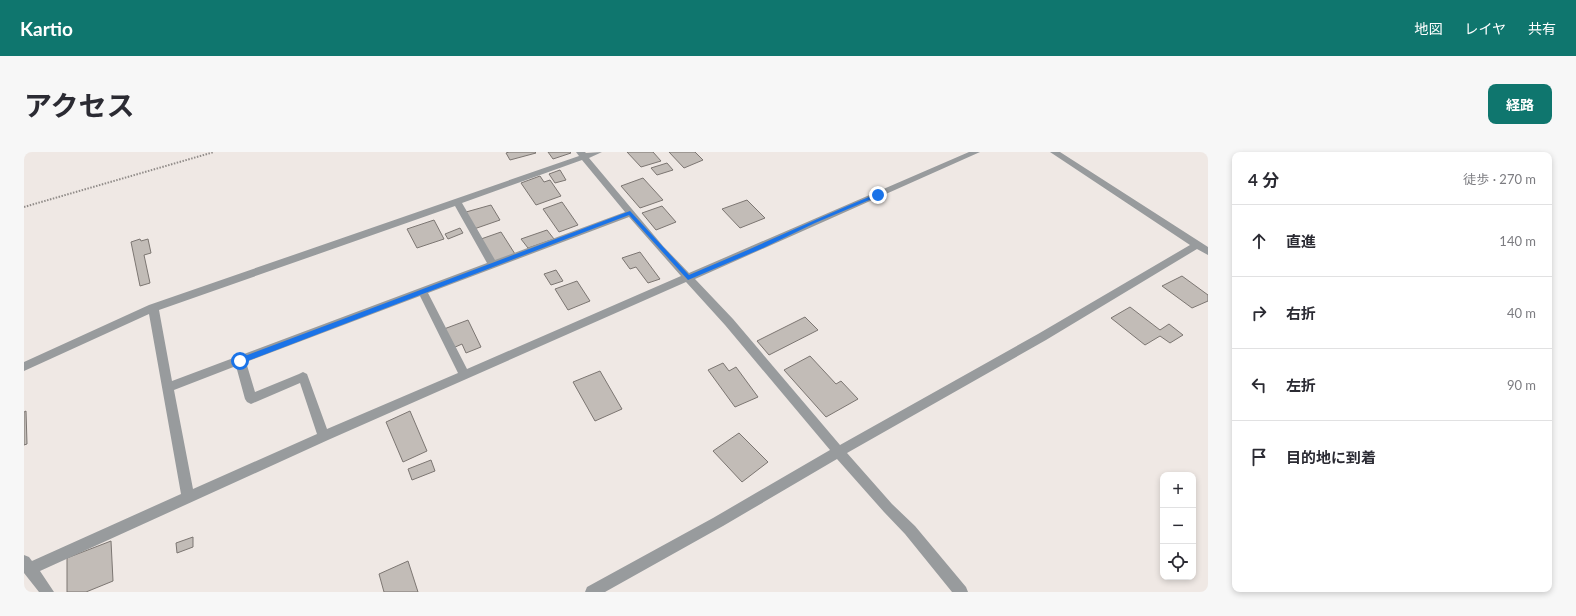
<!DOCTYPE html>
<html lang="ja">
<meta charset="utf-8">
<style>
:root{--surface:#fff;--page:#f7f7f7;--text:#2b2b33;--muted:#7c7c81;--line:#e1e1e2;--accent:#0f766e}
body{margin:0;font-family:Lato,"Noto Sans JP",sans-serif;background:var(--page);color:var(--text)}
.controls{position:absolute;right:12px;bottom:12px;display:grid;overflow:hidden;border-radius:8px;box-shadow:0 2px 6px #0003}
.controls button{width:36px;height:36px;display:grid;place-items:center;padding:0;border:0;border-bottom:1px solid var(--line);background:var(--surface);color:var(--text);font:20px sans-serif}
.stop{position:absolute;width:12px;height:12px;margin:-9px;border:3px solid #1a73e8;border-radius:50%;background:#fff}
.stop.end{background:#1a73e8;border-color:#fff;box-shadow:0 1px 4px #0008}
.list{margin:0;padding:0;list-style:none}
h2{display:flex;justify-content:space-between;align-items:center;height:52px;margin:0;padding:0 16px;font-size:17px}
h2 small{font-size:13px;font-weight:400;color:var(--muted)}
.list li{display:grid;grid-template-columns:26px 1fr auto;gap:12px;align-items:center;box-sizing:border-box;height:72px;padding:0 16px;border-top:1px solid var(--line)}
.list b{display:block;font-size:15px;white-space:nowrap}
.list em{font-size:13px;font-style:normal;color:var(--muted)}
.icon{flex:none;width:22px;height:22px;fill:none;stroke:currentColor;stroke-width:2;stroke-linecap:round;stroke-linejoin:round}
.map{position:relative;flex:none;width:1184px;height:440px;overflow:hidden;border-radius:8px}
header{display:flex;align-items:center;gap:24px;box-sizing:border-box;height:56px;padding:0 20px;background:var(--accent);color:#fff}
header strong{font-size:19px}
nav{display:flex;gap:22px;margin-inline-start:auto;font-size:14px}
.intro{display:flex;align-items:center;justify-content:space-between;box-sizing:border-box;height:96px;padding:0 24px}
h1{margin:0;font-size:28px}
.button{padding:10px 18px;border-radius:8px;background:var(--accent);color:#fff;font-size:14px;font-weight:700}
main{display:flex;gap:24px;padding:0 24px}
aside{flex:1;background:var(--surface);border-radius:8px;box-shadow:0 2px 6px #0003}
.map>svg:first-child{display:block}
</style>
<header>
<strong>Kartio</strong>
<nav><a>地図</a><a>レイヤ</a><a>共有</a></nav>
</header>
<div class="intro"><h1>アクセス</h1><a class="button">経路</a></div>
<main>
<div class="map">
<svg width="1184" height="440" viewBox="0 0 1184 440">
<rect width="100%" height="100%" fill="#efe8e4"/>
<g fill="#c2bcb7" stroke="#7c7672">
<polygon points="485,0 511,0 512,1 486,8 482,1"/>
<polygon points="524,0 546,0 547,1 529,7"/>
<polygon points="603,0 629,0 637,9 617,15"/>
<polygon points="645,0 671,0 679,8 660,16"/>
<polygon points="643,11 649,18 633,23 627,16"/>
<polygon points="536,18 542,28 531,31 525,22"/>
<polygon points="516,24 520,30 526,28 537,44 512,53 497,31"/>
<polygon points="619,26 639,48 616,56 597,34"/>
<polygon points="723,48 741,66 716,76 698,57"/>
<polygon points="538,50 554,73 535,80 519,57"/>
<polygon points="467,53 476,68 450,77 442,60"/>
<polygon points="638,54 652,70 632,78 618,61"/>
<polygon points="410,68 420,87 393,96 383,77"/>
<polygon points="436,76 439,81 424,87 421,82"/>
<polygon points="523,78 530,87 504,96 497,87"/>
<polygon points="477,80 491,102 470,110 457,87"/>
<polygon points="116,87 117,89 124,87 127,101 120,103 126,131 116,134 107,90"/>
<polygon points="616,100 636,127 624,131 612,115 606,117 598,106"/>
<polygon points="532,118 539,129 527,133 520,122"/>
<polygon points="1158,124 1184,143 1184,149 1168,156 1138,134"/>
<polygon points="553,129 566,149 544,158 531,137"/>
<polygon points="1106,155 1136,178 1145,172 1159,183 1146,191 1136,184 1121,193 1087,166"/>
<polygon points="781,165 794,178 745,203 733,189"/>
<polygon points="444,168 457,195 442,201 438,192 429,196 420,177"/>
<polygon points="786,204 812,232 817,229 834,247 802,265 760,218"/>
<polygon points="699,211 705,219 712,215 734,245 711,255 684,218"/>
<polygon points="576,219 598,257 571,269 549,230"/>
<polygon points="2,259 3,292 0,293 0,260"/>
<polygon points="386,259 403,299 379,310 362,270"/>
<polygon points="715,281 744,310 718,330 689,299"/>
<polygon points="407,308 411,319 388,328 384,317"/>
<polygon points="169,385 169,395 153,401 152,391"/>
<polygon points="87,389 89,429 62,440 43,440 43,406"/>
<polygon points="384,409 394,440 360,440 355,422"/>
</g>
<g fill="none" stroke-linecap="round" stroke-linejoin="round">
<polyline stroke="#918c89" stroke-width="2" stroke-dasharray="1.5 1.5" stroke-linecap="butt" points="0,55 190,0"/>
<path fill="#989b9d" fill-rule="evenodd" d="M 552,0 L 561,0 L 562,1 L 578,0 L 565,6 L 639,94 L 665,121 L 945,0 L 956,0 L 671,127 L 709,167 L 816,293 L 1014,182 L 1166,93 L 1026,0 L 1036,0 L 1184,95 L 1184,103 L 1173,97 L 1022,188 L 823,301 L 868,352 L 891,374 L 942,435 L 944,440 L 928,440 L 881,382 L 860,360 L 813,307 L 699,374 L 581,440 L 561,440 L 563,435 L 689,366 L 806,298 L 701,173 L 662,130 L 304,288 L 16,419 L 30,440 L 15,440 L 0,421 L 0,403 L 5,405 L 8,409 L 157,342 L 125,162 L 0,219 L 0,210 L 125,153 L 555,4 ZM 558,8 L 601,60 L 471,108 L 438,51 ZM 431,54 L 463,111 L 148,229 L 135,158 ZM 605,65 L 657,124 L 443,217 L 404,141 ZM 396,144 L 434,221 L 303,277 L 283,222 L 279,220 L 275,222 L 231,240 L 222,210 ZM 212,214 L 221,247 L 223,250 L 227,252 L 276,231 L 293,282 L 169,337 L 150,238 Z"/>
</g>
<path fill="#1a73e8" d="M 852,42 L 857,43 L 791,71 L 739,96 L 664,128 L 605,63 L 218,211 L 213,211 L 212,209 L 213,207 L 606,59 L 665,123 C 728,97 789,68 852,42 Z"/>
</svg>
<div class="controls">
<button>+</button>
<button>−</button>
<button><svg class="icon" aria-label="locate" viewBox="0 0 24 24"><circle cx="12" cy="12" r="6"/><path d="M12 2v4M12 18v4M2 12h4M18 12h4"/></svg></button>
</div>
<div class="stop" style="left:216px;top:209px"></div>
<div class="stop end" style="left:854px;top:43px"></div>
</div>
<aside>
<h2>4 分<small>徒歩 · 270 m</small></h2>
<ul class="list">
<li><svg class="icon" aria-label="ahead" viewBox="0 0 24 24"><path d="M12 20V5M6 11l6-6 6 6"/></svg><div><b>直進</b></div><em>140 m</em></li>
<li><svg class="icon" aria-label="right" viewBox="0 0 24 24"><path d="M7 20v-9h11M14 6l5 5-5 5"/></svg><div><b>右折</b></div><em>40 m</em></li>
<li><svg class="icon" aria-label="left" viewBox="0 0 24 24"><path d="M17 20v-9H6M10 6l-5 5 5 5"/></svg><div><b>左折</b></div><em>90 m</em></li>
<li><svg class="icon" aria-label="arrive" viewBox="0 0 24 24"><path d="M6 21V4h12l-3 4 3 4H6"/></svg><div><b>目的地に到着</b></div></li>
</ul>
</aside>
</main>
